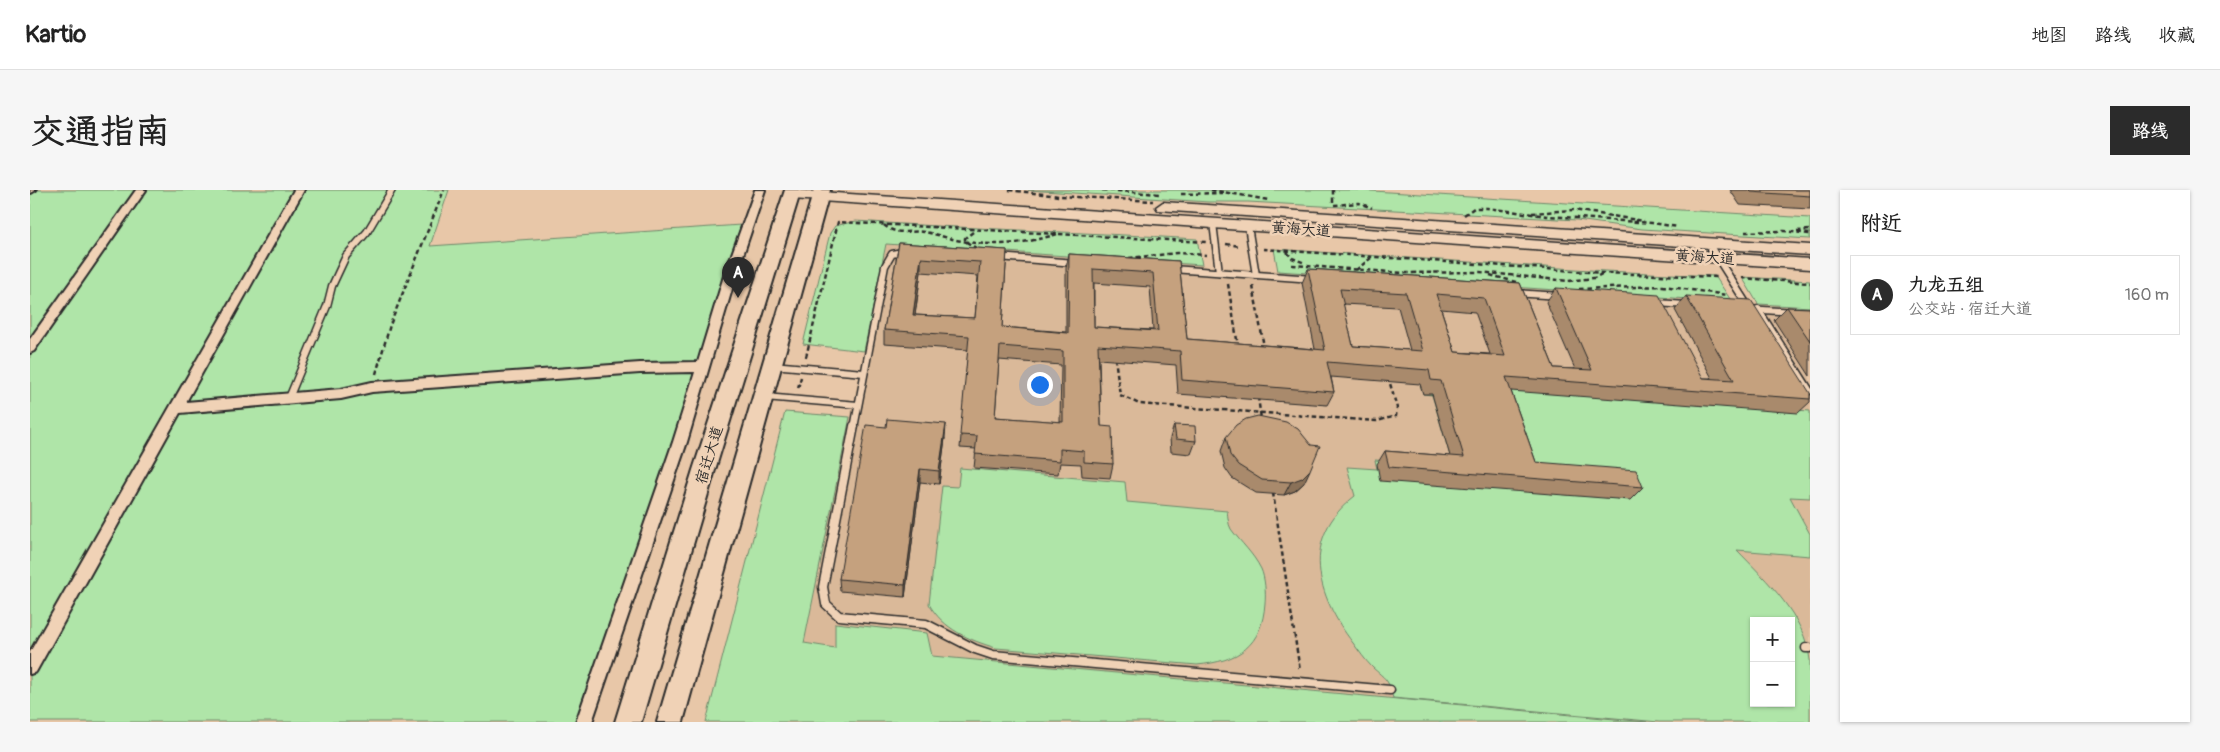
<!DOCTYPE html>
<html lang="zh">
<meta charset="utf-8">
<style>
:root{--surface:#fff;--page:#f6f6f6;--text:#222;--muted:#767676;--line:#e0e0e0;--accent:#2b2b2b}
body{margin:0;font-family:Pangolin,"LXGW WenKai TC",sans-serif;background:var(--page);color:var(--text)}
.controls{position:absolute;right:15px;bottom:15px;display:grid;overflow:hidden;border-radius:0px;box-shadow:0 1px 4px #0004}
.controls button{width:45px;height:45px;display:grid;place-items:center;padding:0;border:0;border-bottom:1px solid var(--line);background:var(--surface);color:var(--text);font:25px sans-serif}
.you{position:absolute;left:1009px;top:194px;width:18px;height:18px;margin:-12px;border:4px solid #fff;border-radius:50%;background:#1a73e8;box-shadow:0 0 0 8px #1a73e833}
.badge{display:grid;place-items:center;width:32px;height:32px;border-radius:50%;background:var(--accent);color:#fff;font-size:16px;font-weight:700}
.pin{position:absolute;translate:-50% -41px;filter:drop-shadow(0 1px 2px #0008)}
.pin::after{content:'';position:absolute;top:26px;width:18px;height:15px;background:inherit;clip-path:polygon(0 0,100% 0,50% 100%)}
.list{margin:0;padding:0;list-style:none}
h2{display:flex;justify-content:space-between;align-items:center;height:65px;margin:0;padding:0 20px;font-size:21px}
h2 small{font-size:16px;font-weight:400;color:var(--muted)}
.list li{display:grid;grid-template-columns:32px 1fr auto;gap:15px;align-items:center;box-sizing:border-box;height:80px;margin:0 10px 10px;padding:0 10px;border:1px solid var(--line);border-radius:0px}
.list b{display:block;font-size:19px;white-space:nowrap}
.list p{margin:0;font-size:16px;white-space:nowrap;color:var(--muted)}
.list em{font-size:16px;font-style:normal;color:var(--muted)}
.map{position:relative;flex:none;width:1780px;height:532px;overflow:hidden;border-radius:0px}
header{display:flex;align-items:center;gap:30px;box-sizing:border-box;height:70px;padding:0 25px;background:var(--surface);border-bottom:1px solid var(--line)}
header strong{font-size:24px}
nav{display:flex;gap:28px;margin-inline-start:auto;font-size:18px}
.intro{display:flex;align-items:center;justify-content:space-between;box-sizing:border-box;height:120px;padding:0 30px}
h1{margin:0;font-size:35px}
.button{padding:12px 22px;border-radius:0px;background:var(--accent);color:#fff;font-size:18px;font-weight:700}
main{display:flex;gap:30px;padding:0 30px}
aside{flex:1;background:var(--surface);border-radius:0px;box-shadow:0 1px 4px #0004}
.map>svg:first-child{display:block}
</style>
<header>
<strong>Kartio</strong>
<nav><a>地图</a><a>路线</a><a>收藏</a></nav>
</header>
<div class="intro"><h1>交通指南</h1><a class="button">路线</a></div>
<main>
<div class="map">
<svg width="1780" height="532" viewBox="0 0 1780 532">
<rect width="100%" height="100%" fill="#e8c7a8"/>
<filter id="ink" filterUnits="userSpaceOnUse"><feTurbulence type="fractalNoise" baseFrequency=".02" numOctaves="2"/><feDisplacementMap in="SourceGraphic" scale="10" xChannelSelector="R" yChannelSelector="G"/><feConvolveMatrix kernelMatrix="1 2 1 2 8 2 1 2 1" color-interpolation-filters="sRGB"/></filter>
<g filter="url(#ink)">
<path fill="#dab999" fill-rule="evenodd" d="M 856,54 L 1780,117 L 1780,532 L 1617,532 L 901,466 L 897,443 L 805,433 L 805,458 L 774,453 ZM 1724,431 L 1761,431 L 1761,513 L 1724,513 Z"/>
<g fill="#afe5a8" stroke="#6d886a" fill-rule="evenodd">
<polygon points="0,0 419,0 400,56 711,35 553,532 0,532"/>
<polygon points="998,0 1326,0 1780,28 1780,49 1612,39 1547,30 1218,12 1179,12"/>
<path d="M 826,31 C 940,39 1054,42 1167,49 L 1172,75 L 856,54 L 834,161 L 773,154 L 800,43 L 805,36 Z"/>
<polygon points="1244,59 1575,81 1685,86 1702,112 1248,81"/>
<polygon points="1712,87 1780,91 1780,117 1728,114"/>
<path d="M 1390,194 L 1780,221 L 1780,308 L 1760,307 L 1780,344 L 1780,366 L 1707,360 C 1737,391 1775,426 1780,470 C 1780,490 1780,512 1780,532 L 1629,532 L 1363,508 C 1361,503 1361,497 1358,493 C 1355,487 1347,482 1342,477 C 1335,470 1329,461 1323,453 C 1286,405 1270,348 1325,306 L 1317,277 L 1347,279 L 1345,270 L 1423,276 L 1402,205 L 1393,204 ZM 1724,431 L 1761,431 L 1761,513 L 1724,513 Z"/>
<polygon points="755,222 820,227 774,453 805,458 805,433 897,443 902,466 1617,532 676,532"/>
<path d="M 930,278 L 1095,292 L 1097,312 L 1197,321 C 1198,326 1198,334 1201,339 C 1211,353 1223,363 1231,379 C 1235,388 1236,403 1235,413 C 1232,456 1209,471 1167,475 L 966,458 C 939,450 913,439 899,414 L 912,296 L 928,297 Z"/>
</g>
<g fill="none" stroke-linecap="round" stroke-linejoin="round">
<defs>
<g id="service-far1">
<polyline points="1183,33 1189,82"/>
<polyline points="1218,36 1226,85"/>
<polyline points="1678,53 1718,116"/>
<polyline points="967,67 1046,73"/>
<polyline points="1142,79 1283,89"/>
<polyline points="1486,103 1530,106"/>
<polyline points="1626,113 1657,115"/>
<polyline points="1718,119 1780,123"/>
<polyline points="1728,119 1780,201"/>
<polyline points="742,175 834,183"/>
<polyline points="735,207 828,215"/>
<polyline points="259,208 297,116 302,96 316,66 337,42 362,0"/>
<polyline points="824,238 855,76 862,64 877,61"/>
</g>
<g id="service">
<polyline points="824,236 793,397 796,414 809,426 896,434 945,459 963,465 1360,500"/>
<polyline points="1776,458 1780,458"/>
</g>
<g id="minor">
<polygon points="0,0 6,0 1,3"/>
<polygon points="106,0 116,0 4,161 0,163 0,149"/>
<polygon points="264,0 274,0 156,212 311,199 342,192 610,173 668,172 693,89 725,0 735,0 705,89 657,252 562,532 546,532 643,252 665,182 610,183 342,202 311,209 150,223 6,482 0,484 0,462"/>
</g>
<g id="secondary">
<polygon points="760,0 1780,69 1780,79 762,9 755,4"/>
<polygon points="1133,12 1780,55 1780,65 1128,20 1126,17"/>
</g>
<g id="primary">
<polygon points="755,0 771,0 685,280 611,532 585,532 663,280"/>
<polygon points="784,0 800,0 653,532 627,532"/>
</g>
</defs>
<use href="#service-far1" stroke="#2b2b2b" stroke-width="9"/>
<use href="#service" stroke="#2b2b2b" stroke-width="11"/>
<use href="#minor" stroke="#2b2b2b" stroke-width="4"/>
<use href="#secondary" stroke="#2b2b2b" stroke-width="3"/>
<use href="#primary" stroke="#2b2b2b" stroke-width="4"/>
<g stroke="#2b2b2b" stroke-width="2.5" stroke-dasharray="4.5 3" stroke-linecap="butt">
<polyline points="979,0 1029,6 1123,11"/>
<polyline points="1072,0 1130,4"/>
<polyline points="1181,0 1239,10"/>
<polyline points="1303,0 1303,15"/>
<polyline points="1151,4 1193,3"/>
<polyline points="1304,15 1329,13 1342,18"/>
<polyline points="1502,23 1543,20 1614,31"/>
<polyline points="1434,25 1444,18 1457,18 1517,26 1622,33 1648,37"/>
<path d="M 854,35 C 866,46 880,40 894,42 C 907,44 919,49 932,51 C 964,57 996,54 1027,44"/>
<polyline points="1767,41 1780,40"/>
<polyline points="943,42 935,48 935,51 946,58"/>
<polyline points="1715,42 1754,41 1780,44"/>
<polyline points="1196,54 1210,56"/>
<polyline points="1233,59 1573,83 1687,87"/>
<polyline points="1257,62 1262,68 1275,73"/>
<polyline points="1099,68 1147,63 1176,65"/>
<polyline points="1262,75 1375,83 1450,82 1538,91 1564,88 1572,84"/>
<polyline points="1326,80 1341,68"/>
<polyline points="1460,85 1486,92"/>
<polyline points="1712,88 1780,93"/>
<polyline points="1198,94 1208,156"/>
<polyline points="1223,96 1234,157"/>
<polyline points="1549,99 1633,96 1697,105"/>
<polyline points="776,167 808,32 1176,52"/>
<polyline points="1085,168 1090,205 1109,214 1347,231 1366,226 1367,218 1359,190"/>
<polyline points="346,184 360,135 414,0"/>
<polyline points="768,198 771,187"/>
<polyline points="1228,207 1231,229"/>
<polyline points="1243,303 1270,481"/>
</g>
<use href="#service-far1" stroke="#f0d2b6" stroke-width="6"/>
<use href="#service" stroke="#f0d2b6" stroke-width="8"/>
<use href="#minor" fill="#f0d2b6" fill-rule="evenodd"/>
<use href="#secondary" fill="#f0d2b6" fill-rule="evenodd"/>
<use href="#primary" fill="#f0d2b6" fill-rule="evenodd"/>
</g>
<g fill="#a98a6c" stroke="#2b2b2b" fill-rule="evenodd">
<polygon points="1700,0 1780,0 1780,19 1710,15"/>
<path d="M 869,53 L 977,60 L 972,137 L 1036,142 L 1036,78 L 1039,64 L 1149,71 L 1157,149 L 1285,159 L 1272,93 L 1278,79 L 1490,93 L 1524,178 L 1545,179 L 1516,112 L 1526,98 L 1673,188 L 1682,188 L 1645,120 L 1656,106 L 1780,203 L 1780,212 L 1768,223 L 1481,201 L 1506,272 L 1613,297 L 1600,310 L 1350,291 L 1347,274 L 1355,261 L 1420,266 L 1402,204 L 1393,204 L 1390,194 L 1301,187 L 1304,202 L 1297,215 L 1148,204 L 1146,175 L 1069,169 L 1071,236 L 1083,274 L 1080,288 L 1052,286 L 1051,274 L 1030,273 L 1028,284 L 944,278 L 946,259 L 930,258 L 938,160 L 854,154 L 854,140 ZM 891,82 L 948,86 L 945,128 L 885,125 ZM 1064,93 L 1120,97 L 1123,140 L 1064,137 ZM 1313,114 L 1368,117 L 1380,160 L 1323,156 ZM 1411,119 L 1445,122 L 1460,164 L 1425,162 ZM 969,170 L 1031,175 L 1030,232 L 965,227 Z"/>
<polygon points="1757,117 1780,118 1780,186 1744,130"/>
<polygon points="1144,235 1166,251 1161,264 1141,262 1140,248"/>
<polygon points="856,237 915,248 909,294 890,292 875,407 810,401 809,389"/>
<polygon points="1196,247 1274,293 1265,301 1254,305 1226,303 1202,288 1195,278 1191,261"/>
</g>
<g fill="#8a7158" stroke="#2b2b2b">
<polygon points="891,68 891,82 883,139 883,125"/>
<polygon points="916,234 915,248 909,294 909,281"/>
<polygon points="890,279 890,292 875,407 875,395"/>
<polygon points="1280,280 1274,293 1265,301 1254,305 1261,292"/>
</g>
<g fill="#c5a17e" stroke="#2b2b2b" fill-rule="evenodd">
<polygon points="1719,0 1780,0 1780,6 1721,2"/>
<path d="M 869,53 L 977,60 L 972,137 L 1038,143 L 1039,64 L 1149,71 L 1157,149 L 1295,160 L 1278,79 L 1490,93 L 1524,178 L 1562,180 L 1526,98 L 1629,105 L 1673,188 L 1704,190 L 1656,106 L 1721,110 L 1780,203 L 1780,209 L 1476,187 L 1506,272 L 1606,280 L 1613,297 L 1359,277 L 1355,261 L 1434,267 L 1411,191 L 1401,190 L 1399,180 L 1297,172 L 1304,202 L 1152,190 L 1150,161 L 1068,155 L 1071,236 L 1082,237 L 1083,274 L 1054,272 L 1054,261 L 1030,259 L 1030,271 L 945,264 L 947,246 L 930,245 L 939,146 L 854,140 ZM 891,68 L 950,72 L 945,128 L 883,125 ZM 1063,79 L 1123,83 L 1128,141 L 1064,137 ZM 1310,99 L 1376,103 L 1393,161 L 1323,156 ZM 1406,104 L 1454,108 L 1475,166 L 1425,162 ZM 970,156 L 1033,161 L 1033,232 L 965,227 Z"/>
<polygon points="1757,117 1780,118 1780,151"/>
<polygon points="1228,226 1256,232 1268,239 1281,255 1290,256 1280,280 1272,288 1261,292 1232,290 1208,275 1200,265 1196,247 1206,235 1216,229"/>
<polygon points="857,229 916,234 909,281 890,279 875,395 809,389 836,235 856,237"/>
<polygon points="1144,235 1165,236 1166,251 1146,249"/>
</g>
</g>
<g text-anchor="middle" stroke-width="5" stroke-linejoin="round" paint-order="stroke">
<g font-size="15" fill="#2b2b2b" stroke="#f0d2b6">
<text transform="translate(1271 39) rotate(4)" y="5">黄海大道</text>
<text transform="translate(1675 67) rotate(4)" y="5">黄海大道</text>
<text transform="translate(679 265) rotate(-73)" y="5">宿迁大道</text>
</g>
</g>
</svg>
<div class="controls">
<button>+</button>
<button>−</button>
</div>
<div class="you"></div>
<div class="pin badge" style="left:708px;top:108px">A</div>
</div>
<aside>
<h2>附近<small></small></h2>
<ul class="list">
<li><span class="badge">A</span><div><b>九龙五组</b><p>公交站 · 宿迁大道</p></div><em>160 m</em></li>
</ul>
</aside>
</main>
